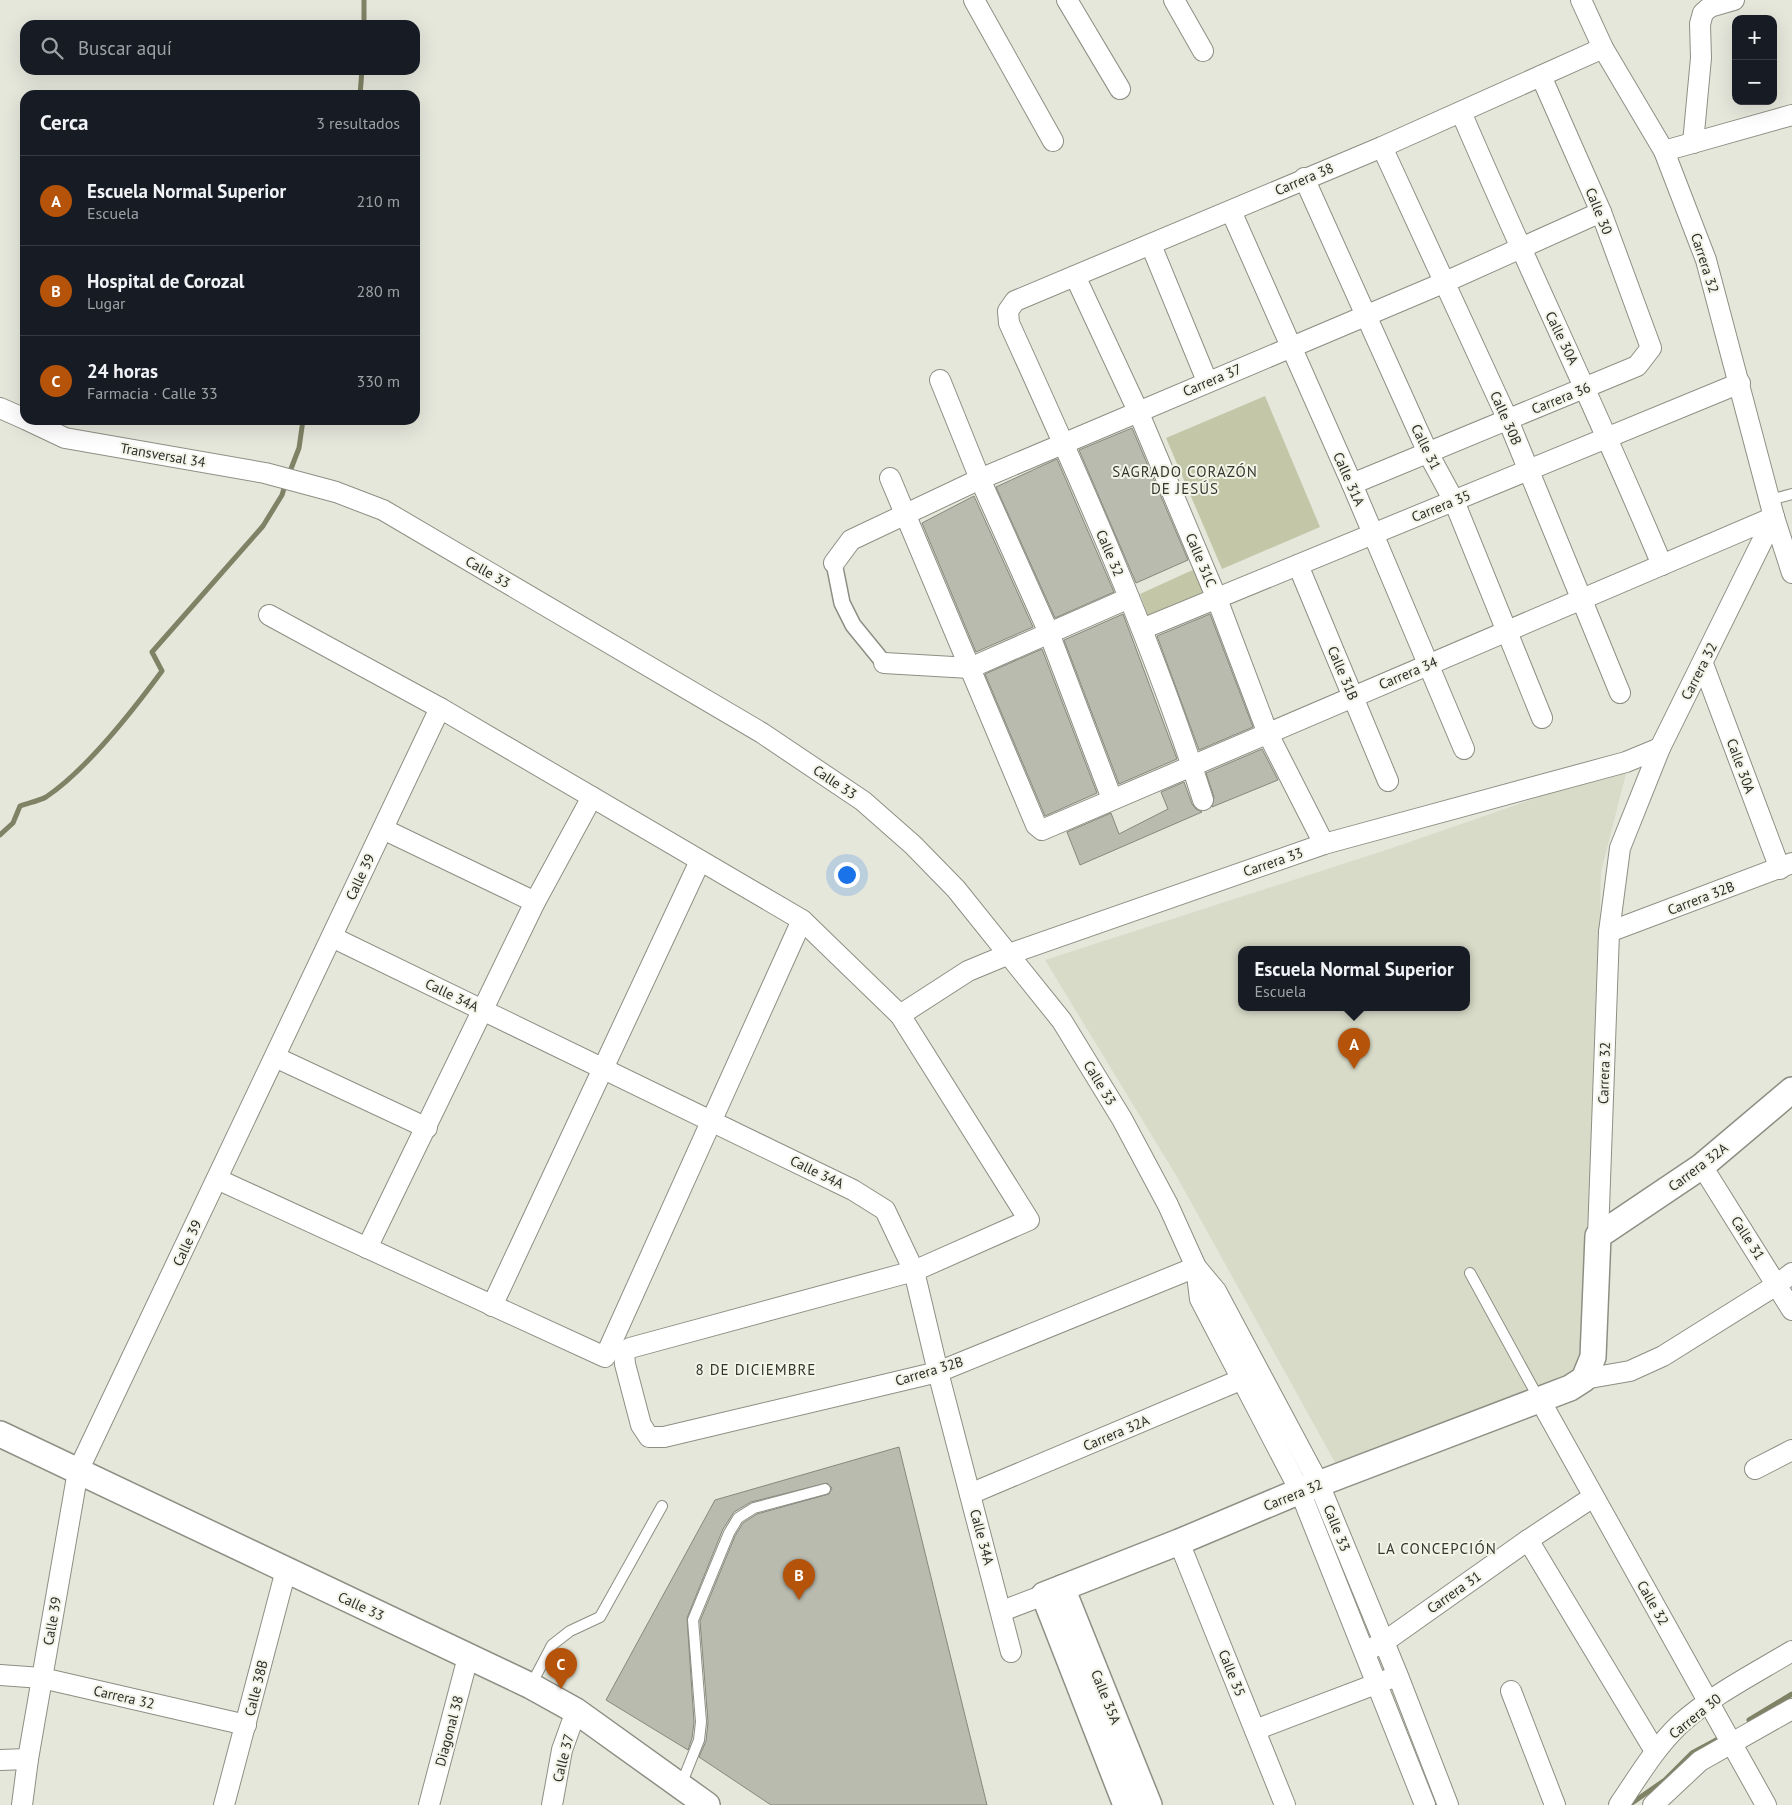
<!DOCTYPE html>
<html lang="es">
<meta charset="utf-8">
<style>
:root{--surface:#171b24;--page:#20242c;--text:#f1f3f6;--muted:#9ea1a6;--line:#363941;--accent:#b45309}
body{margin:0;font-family:"PT Sans",sans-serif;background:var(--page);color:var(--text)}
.controls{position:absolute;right:15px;top:15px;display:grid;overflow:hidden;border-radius:10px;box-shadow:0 5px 20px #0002}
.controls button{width:45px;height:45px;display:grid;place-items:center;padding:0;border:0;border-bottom:1px solid var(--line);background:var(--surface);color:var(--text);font:25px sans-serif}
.you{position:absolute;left:846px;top:874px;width:18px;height:18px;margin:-12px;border:4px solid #fff;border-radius:50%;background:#1a73e8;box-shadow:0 0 0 8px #1a73e833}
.badge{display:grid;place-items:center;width:32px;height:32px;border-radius:50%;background:var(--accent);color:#fff;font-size:16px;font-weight:700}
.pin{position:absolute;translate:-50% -41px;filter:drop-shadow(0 1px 2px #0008)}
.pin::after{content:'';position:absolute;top:26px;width:18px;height:15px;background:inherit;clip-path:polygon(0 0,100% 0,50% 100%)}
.popup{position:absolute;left:1238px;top:946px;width:232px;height:65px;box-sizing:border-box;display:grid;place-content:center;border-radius:10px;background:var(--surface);filter:drop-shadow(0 1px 4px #0005);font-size:16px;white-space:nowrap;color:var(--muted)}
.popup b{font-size:19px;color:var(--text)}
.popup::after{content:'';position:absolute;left:50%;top:100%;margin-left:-10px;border:10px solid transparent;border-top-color:var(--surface)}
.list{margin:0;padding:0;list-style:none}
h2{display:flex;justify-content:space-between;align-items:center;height:65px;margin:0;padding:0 20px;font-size:21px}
h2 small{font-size:16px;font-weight:400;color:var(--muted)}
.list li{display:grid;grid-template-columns:32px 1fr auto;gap:15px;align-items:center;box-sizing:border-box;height:90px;padding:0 20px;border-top:1px solid var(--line)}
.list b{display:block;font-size:19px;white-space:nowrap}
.list p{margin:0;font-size:16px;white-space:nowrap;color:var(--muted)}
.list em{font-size:16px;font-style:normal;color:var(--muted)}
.icon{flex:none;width:28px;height:28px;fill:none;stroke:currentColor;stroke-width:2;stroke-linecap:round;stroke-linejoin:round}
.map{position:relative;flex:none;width:1792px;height:1805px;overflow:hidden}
.search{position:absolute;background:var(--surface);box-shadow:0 5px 20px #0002;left:20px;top:20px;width:400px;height:55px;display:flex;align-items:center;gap:12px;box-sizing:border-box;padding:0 18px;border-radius:15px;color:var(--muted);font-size:19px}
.panel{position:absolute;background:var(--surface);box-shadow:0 5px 20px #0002;left:20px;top:90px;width:400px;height:335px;border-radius:15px}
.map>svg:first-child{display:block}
</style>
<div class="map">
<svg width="1792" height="1805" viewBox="0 0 1792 1805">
<rect width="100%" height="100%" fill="#e5e7db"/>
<path fill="#d9dbc9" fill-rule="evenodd" d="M 1628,766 L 1601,872 L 1588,1355 L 1575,1382 L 1338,1468 L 1177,1177 L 1045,960 L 1389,849 ZM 1242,950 L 1466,950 L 1466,1008 L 1242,1008 Z"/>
<g fill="#c4c7a7">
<polygon points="1265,396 1320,527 1222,569 1166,438"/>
<polygon points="1197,568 1209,594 1149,619 1140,594"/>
</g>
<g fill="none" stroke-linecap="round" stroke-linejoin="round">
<g stroke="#7f8264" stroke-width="5">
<polyline points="364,25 364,0"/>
<polyline points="360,95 362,70"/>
<polyline points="289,474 299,448 303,420"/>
<path d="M 0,835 L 13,823 L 20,806 C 28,803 39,801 46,797 C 85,771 134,709 162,671 L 152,652 L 263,526 L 282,495 L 286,482"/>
<polyline points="1749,1720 1792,1694"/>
<polyline points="1629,1805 1665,1780 1692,1753 1720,1738"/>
</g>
</g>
<g fill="#b9bbaf" stroke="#87887e">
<polygon points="1132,428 1188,560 1136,583 1079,450"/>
<polygon points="1057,459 1114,592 1055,618 996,487"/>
<polygon points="974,496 1033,627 976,652 922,523"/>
<polygon points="1123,614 1177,759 1119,784 1064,640"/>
<polygon points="1210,614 1253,727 1199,750 1157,636"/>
<polygon points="1042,649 1097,793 1045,816 985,674"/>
<polygon points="1262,749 1278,780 1212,807 1214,797 1206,773"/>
<polygon points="1184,782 1192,804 1196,809 1202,812 1080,865 1067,832 1111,813 1119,834 1168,809 1161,792"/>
<polygon points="899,1447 987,1805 771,1805 699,1757 706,1741 708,1722 700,1621 735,1536 743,1523 757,1514 829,1494 832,1488 827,1483 751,1502 734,1512 723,1529 687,1618 694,1722 692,1738 688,1750 606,1700 715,1500"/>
</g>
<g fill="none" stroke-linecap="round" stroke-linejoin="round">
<defs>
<g id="service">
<polyline points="1770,500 1792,494"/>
<polyline points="1470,1273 1539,1399"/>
<polyline points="531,1685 552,1645 570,1631 600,1617 662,1506"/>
<polyline points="681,1785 699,1740 701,1722 693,1620 729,1533 738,1518 754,1508 825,1489"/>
</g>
<polyline id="pedestrian" points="834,563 842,603 853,625 884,663"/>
<g id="minor">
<polyline points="974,0 1053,141"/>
<polyline points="1067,0 1120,89"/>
<polyline points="1174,0 1203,51"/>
<polyline points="1581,0 1603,48 1664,151 1706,260 1774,517 1792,573"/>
<path d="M 1461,112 C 1526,264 1598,412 1662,565"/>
<polyline points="1693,143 1701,58 1700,24 1703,13 1710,7 1734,0"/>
<polyline points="1382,147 1508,420 1620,693"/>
<polyline points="1664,151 1792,115"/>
<polyline points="1304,178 1428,453 1454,501 1542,718"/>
<polyline points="1231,211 1352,484 1464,749"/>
<polyline points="1151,245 1207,381"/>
<polyline points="1075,276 1138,411 1217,599 1268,734 1324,844"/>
<polyline points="940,380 980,479 1049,633 1112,799"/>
<polyline points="0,408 25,419"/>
<polyline points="27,420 65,438 265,473 336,492 383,510 762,733 863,801 913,845 956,889 1062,1021 1122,1119 1168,1205 1196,1267 1216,1291 1319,1484 1398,1676 1448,1805"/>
<polyline points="890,478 1036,825 1042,830 1774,517"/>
<polyline points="1352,484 1637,366 1651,348 1601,212 1541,76"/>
<polyline points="834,563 851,540 980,479 1443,283 1601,212"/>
<polyline points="1298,565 1388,781"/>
<polyline points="269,615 440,708 802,920 900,1015 1029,1220 914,1271 630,1348 624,1353 625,1364 641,1425 649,1437 664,1437 938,1372 1196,1267"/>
<polyline points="1142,629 1740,383"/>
<polyline points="884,663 970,668 1129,598"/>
<polyline points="1703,664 1780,869"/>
<path d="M 1203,800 C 1151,637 1080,479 1009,323 L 1008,311 L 1015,301 L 1382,147 L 1603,48"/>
<polyline points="383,829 535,902"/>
<polyline points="1609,932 1792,863"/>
<polyline points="332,937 853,1190 885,1210 914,1271 938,1372 1011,1652"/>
<polyline points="900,1015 968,971 1009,954 1324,844 1626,762 1660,748"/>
<polyline points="275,1057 427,1128"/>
<polyline points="1702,1166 1792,1310"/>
<polyline points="217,1179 605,1357 802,920"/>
<polyline points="1598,1236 1609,932 1620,848 1660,748 1774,517"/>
<polyline points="367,1248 535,902 592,797"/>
<polyline points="1196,1267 1200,1299 1300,1491 1425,1805"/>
<polyline points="492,1306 700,861"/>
<polyline points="1584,1379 1630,1371 1663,1356 1778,1284 1792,1273"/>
<polyline points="1540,1400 1766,1805"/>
<polyline points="1755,1469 1792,1450"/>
<polyline points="970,1494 1252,1375"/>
<polyline points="1528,1540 1655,1751"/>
<polyline points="1179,1542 1285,1805"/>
<polyline points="1002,1611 1044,1595"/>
<polyline points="1372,1648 1384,1642 1528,1540 1593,1497"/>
<polyline points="0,1675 42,1678 246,1725"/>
<polyline points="1511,1691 1555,1805"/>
<polyline points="1255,1730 1389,1679"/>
<polyline points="0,1760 28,1759"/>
<polyline points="22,1805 28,1759 78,1471 440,708"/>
<polyline points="224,1805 286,1570"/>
<polyline points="429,1805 468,1657"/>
<polyline points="552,1805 562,1750 576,1711"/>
<path d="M 1619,1805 C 1638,1777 1655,1748 1679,1725 C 1712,1695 1754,1674 1792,1651"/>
<polyline points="1653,1805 1700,1761 1792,1709"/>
</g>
<g id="tertiary">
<polyline points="0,1434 531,1686 576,1711 707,1805"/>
<polyline points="1062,1588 1149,1805"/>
<polyline points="1126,1805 1044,1595 1179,1542 1300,1491 1570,1388 1584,1379 1593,1357 1598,1236 1702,1166 1792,1090"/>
</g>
</defs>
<use href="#service" stroke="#8e8f84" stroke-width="12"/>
<use href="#pedestrian" stroke="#8e8f84" stroke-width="18"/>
<use href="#minor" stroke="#8e8f84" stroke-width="22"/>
<use href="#tertiary" stroke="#8e8f84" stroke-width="28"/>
<use href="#service" stroke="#fff" stroke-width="10"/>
<use href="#pedestrian" stroke="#fff" stroke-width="15"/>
<use href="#minor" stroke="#fff" stroke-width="20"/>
<use href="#tertiary" stroke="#fff" stroke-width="25"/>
</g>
<g text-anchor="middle" stroke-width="4" stroke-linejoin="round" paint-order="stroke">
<g font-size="14" fill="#2c2c28" stroke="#f2f4e8">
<text transform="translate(1304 179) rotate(-23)" y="5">Carrera 38</text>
<text transform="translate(1599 211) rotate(68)" y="5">Calle 30</text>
<text transform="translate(1705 263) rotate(72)" y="5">Carrera 32</text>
<text transform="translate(1562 338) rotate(64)" y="5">Calle 30A</text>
<text transform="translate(1212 380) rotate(-23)" y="5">Carrera 37</text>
<text transform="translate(1561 398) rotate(-22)" y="5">Carrera 36</text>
<text transform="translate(1506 418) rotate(66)" y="5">Calle 30B</text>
<text transform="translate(1426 447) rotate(64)" y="5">Calle 31</text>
<text transform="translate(163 455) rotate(10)" y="5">Transversal 34</text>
<text transform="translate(1349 479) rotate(66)" y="5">Calle 31A</text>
<text transform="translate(1441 506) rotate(-22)" y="5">Carrera 35</text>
<text transform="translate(1110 553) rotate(67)" y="5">Calle 32</text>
<text transform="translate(1201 560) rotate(67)" y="5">Calle 31C</text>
<text transform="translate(488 572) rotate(30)" y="5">Calle 33</text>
<text transform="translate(1699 671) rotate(-63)" y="5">Carrera 32</text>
<text transform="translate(1343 673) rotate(67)" y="5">Calle 31B</text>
<text transform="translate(1408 673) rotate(-23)" y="5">Carrera 34</text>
<text transform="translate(1741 766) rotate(70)" y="5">Calle 30A</text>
<text transform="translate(835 782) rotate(34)" y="5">Calle 33</text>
<text transform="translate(1273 862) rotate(-19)" y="5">Carrera 33</text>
<text transform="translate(360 877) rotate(-65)" y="5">Calle 39</text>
<text transform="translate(1701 898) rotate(-21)" y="5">Carrera 32B</text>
<text transform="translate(452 995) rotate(26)" y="5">Calle 34A</text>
<text transform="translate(1604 1073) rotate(-88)" y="5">Carrera 32</text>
<text transform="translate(1100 1083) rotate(59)" y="5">Calle 33</text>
<text transform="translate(1698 1167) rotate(-37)" y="5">Carrera 32A</text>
<text transform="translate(817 1172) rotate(26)" y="5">Calle 34A</text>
<text transform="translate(1748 1238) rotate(57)" y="5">Calle 31</text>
<text transform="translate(187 1243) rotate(-65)" y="5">Calle 39</text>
<text transform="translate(929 1371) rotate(-17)" y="5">Carrera 32B</text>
<text transform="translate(1116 1433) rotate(-23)" y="5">Carrera 32A</text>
<text transform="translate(1293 1495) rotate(-22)" y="5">Carrera 32</text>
<text transform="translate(1337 1528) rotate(68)" y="5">Calle 33</text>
<text transform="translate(982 1537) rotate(75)" y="5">Calle 34A</text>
<text transform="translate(1454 1592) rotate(-35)" y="5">Carrera 31</text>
<text transform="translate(1653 1603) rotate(60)" y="5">Calle 32</text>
<text transform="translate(361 1606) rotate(25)" y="5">Calle 33</text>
<text transform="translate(52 1621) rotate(-80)" y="5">Calle 39</text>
<text transform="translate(1232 1673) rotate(68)" y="5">Calle 35</text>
<text transform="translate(256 1688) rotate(-76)" y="5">Calle 38B</text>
<text transform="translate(124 1697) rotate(13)" y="5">Carrera 32</text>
<text transform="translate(1106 1697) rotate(68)" y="5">Calle 35A</text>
<text transform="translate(1695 1716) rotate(-39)" y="5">Carrera 30</text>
<text transform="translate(449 1731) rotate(-75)" y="5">Diagonal 38</text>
<text transform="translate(563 1758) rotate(-76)" y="5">Calle 37</text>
</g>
<g font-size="15" letter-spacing="1" fill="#34352c" stroke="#f2f4e8">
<text x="1185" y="477">SAGRADO CORAZÓN<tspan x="1185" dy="17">DE JESÚS</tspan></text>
<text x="756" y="1375">8 DE DICIEMBRE</text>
<text x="1437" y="1554">LA CONCEPCIÓN</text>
</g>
</g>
</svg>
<div class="controls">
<button>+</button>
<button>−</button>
</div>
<div class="you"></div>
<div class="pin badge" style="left:1354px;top:1069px">A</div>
<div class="popup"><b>Escuela Normal Superior</b>Escuela</div>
<div class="pin badge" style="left:799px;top:1600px">B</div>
<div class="pin badge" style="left:561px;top:1689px">C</div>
<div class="search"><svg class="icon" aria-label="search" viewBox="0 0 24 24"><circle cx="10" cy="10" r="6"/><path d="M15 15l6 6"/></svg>Buscar aquí</div>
<section class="panel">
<h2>Cerca<small>3 resultados</small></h2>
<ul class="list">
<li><span class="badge">A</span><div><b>Escuela Normal Superior</b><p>Escuela</p></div><em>210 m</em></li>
<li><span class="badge">B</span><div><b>Hospital de Corozal</b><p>Lugar</p></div><em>280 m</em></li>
<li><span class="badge">C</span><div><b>24 horas</b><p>Farmacia · Calle 33</p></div><em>330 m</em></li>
</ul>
</section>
</div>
